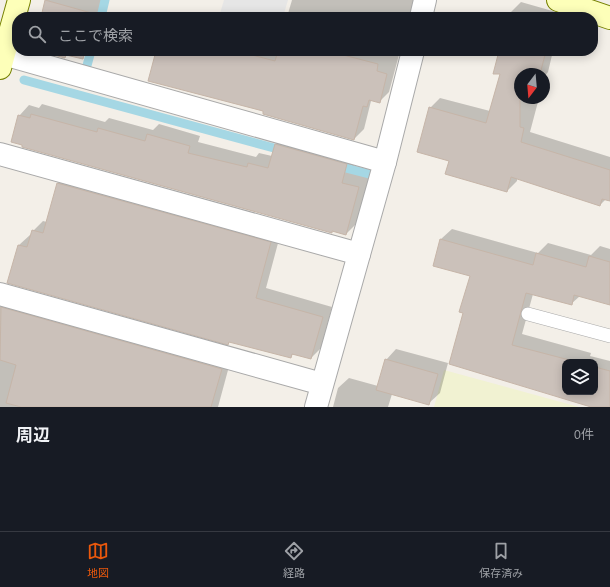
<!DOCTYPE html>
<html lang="ja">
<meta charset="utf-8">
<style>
:root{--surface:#171b24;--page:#20242c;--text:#f1f3f6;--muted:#9ea1a6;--line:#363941;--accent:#ea580c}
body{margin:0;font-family:Ubuntu,"Noto Sans JP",sans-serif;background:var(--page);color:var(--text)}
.controls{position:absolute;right:12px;bottom:12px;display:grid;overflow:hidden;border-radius:8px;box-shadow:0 2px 10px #0003}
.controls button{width:36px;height:36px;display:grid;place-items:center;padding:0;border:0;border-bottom:1px solid var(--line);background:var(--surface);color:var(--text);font:20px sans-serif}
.compass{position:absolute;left:514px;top:68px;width:36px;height:36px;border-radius:50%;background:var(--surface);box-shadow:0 2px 10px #0003;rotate:196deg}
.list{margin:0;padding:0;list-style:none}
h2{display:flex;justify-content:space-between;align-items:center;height:52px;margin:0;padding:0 16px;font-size:17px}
h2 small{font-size:13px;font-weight:400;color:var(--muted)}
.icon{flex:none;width:22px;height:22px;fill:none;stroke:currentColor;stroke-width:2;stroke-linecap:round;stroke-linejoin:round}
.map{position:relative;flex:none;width:610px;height:407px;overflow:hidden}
.search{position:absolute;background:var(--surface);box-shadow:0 2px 10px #0003;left:12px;right:12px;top:12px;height:44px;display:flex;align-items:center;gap:10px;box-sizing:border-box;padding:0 14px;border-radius:16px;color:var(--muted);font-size:15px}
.sheet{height:124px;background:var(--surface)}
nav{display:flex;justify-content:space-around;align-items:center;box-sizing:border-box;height:56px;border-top:1px solid var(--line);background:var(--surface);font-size:11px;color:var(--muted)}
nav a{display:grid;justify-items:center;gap:2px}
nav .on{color:var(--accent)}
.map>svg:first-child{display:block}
</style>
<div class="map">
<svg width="610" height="407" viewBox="0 0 610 407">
<rect width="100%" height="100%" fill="#f3efe8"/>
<polygon fill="#f1f2d2" points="444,370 579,407 434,407"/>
<polygon fill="#e6e6e6" points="224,0 288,0 283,17 219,17"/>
<g fill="#0003" fill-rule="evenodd">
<polygon points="47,0 103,0 102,3 105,3 101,17 42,17"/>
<polygon points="292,0 418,0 413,17 287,17"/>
<polygon points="521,2 563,14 562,17 510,17 511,12"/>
<polygon points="177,14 188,17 175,17"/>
<polygon points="44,51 89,51 82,58 68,54 65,57"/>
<polygon points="158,51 400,51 389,92 379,102 373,100 371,101 364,129 354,139 265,111"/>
<polygon points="500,51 553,51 548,72 544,77 544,74 520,74 520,98 539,98 530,132 610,157 610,200 606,199 600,205 517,178 517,181 507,191 450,160 430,108 440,98 490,111 501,72"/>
<polygon points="42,104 105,122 109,118 153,130 159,124 200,136 198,142 256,157 259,153 272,156 276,144 286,134 357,154 352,173 369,177 356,224 346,234 333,231 331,232 19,116 29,105 39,108"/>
<polygon points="68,173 281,232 266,288 332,307 321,348 311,358 293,354 290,357 230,341 228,344 9,282 19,245 30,235 32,236 33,231 43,221 47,222 58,183"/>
<path d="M 452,229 L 538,253 L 548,243 L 591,255 L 600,246 L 610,249 L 610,304 L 580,296 L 571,304 L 533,294 L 522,334 L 591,353 L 590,356 L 610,361 L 610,407 L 594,407 L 573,401 L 464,312 L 471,275 L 434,265 L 441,239 ZM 565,362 L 595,362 L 595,392 L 565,392 Z"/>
<polygon points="0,303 231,359 218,407 0,407"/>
<polygon points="396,349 448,363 440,393 429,403 392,394 388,407 333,407 338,388 349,378 378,386 386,360"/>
</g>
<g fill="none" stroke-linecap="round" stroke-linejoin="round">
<g stroke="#a5d7e4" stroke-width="9">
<polyline points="101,17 105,0"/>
<polyline points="86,69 91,51"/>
<polyline points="24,80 285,151"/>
<polyline points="334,165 369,174"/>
</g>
</g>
<g fill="#cbc1ba" stroke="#c6b5a8">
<polygon points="45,0 95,14 94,17 41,17"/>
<polygon points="39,51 85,51 83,59 66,55 65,58"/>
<polygon points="156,51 237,51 275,61 278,51 328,51 378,64 377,71 387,74 380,103 369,100 367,107 363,106 354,140 263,114 263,111 148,81"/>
<polygon points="499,51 546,51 540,74 520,74 520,127 524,128 521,142 610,170 610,201 602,199 600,206 511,177 507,192 445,174 449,161 417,152 429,107 486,123 500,74 493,74"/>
<polygon points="31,114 97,132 98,128 145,141 147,134 190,146 188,153 247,167 248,163 268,168 275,144 347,164 342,183 359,187 346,235 332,231 332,233 22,147 22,145 11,142 18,115 30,118"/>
<polygon points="57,183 271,242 256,298 323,317 311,359 292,354 291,358 229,342 228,345 7,283 18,245 27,247 32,230 43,233"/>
<polygon points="440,239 533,265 536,253 586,267 589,256 610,262 610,305 574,295 572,305 526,293 512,345 577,362 565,362 565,392 595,392 595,367 610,371 610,407 591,407 449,364 463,313 459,312 470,276 433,266"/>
<polygon points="1,307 222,369 211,407 21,407 6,403 16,365 0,360"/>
<polygon points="385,359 438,374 429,405 376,390"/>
</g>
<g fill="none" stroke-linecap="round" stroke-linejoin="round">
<defs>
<polyline id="lane" points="528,314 610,336"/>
<g id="street">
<polyline points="421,17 425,0"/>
<polyline points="0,53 385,162"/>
<polyline points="0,154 359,254"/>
<polyline points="0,294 322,384"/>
<polyline points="316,407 385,162 413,51"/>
</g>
<g id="secondary">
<polyline points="558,0 610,18"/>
<polyline points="0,68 19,0"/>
</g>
</defs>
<use href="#lane" stroke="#a9a9a9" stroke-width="14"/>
<use href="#street" stroke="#a9a9a9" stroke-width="24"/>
<use href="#secondary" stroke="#768100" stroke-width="24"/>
<use href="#lane" stroke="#fff" stroke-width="13"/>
<use href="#street" stroke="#fff" stroke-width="22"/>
<use href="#secondary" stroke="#fdffb9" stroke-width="22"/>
</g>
</svg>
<div class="controls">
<button><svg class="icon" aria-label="layers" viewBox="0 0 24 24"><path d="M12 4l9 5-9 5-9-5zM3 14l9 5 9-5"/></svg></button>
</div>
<svg class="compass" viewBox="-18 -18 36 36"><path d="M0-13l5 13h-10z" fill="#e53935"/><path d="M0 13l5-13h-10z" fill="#9ea1a6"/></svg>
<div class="search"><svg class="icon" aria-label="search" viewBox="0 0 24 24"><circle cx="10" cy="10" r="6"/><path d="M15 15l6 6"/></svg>ここで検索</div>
</div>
<section class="sheet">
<h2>周辺<small>0件</small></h2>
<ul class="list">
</ul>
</section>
<nav>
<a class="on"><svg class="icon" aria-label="map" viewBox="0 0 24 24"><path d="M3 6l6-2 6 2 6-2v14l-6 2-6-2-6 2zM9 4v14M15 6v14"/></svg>地図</a>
<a><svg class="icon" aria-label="directions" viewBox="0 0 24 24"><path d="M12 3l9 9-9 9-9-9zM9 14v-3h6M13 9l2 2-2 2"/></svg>経路</a>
<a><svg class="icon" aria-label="saved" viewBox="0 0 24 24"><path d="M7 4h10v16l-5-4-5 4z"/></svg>保存済み</a>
</nav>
